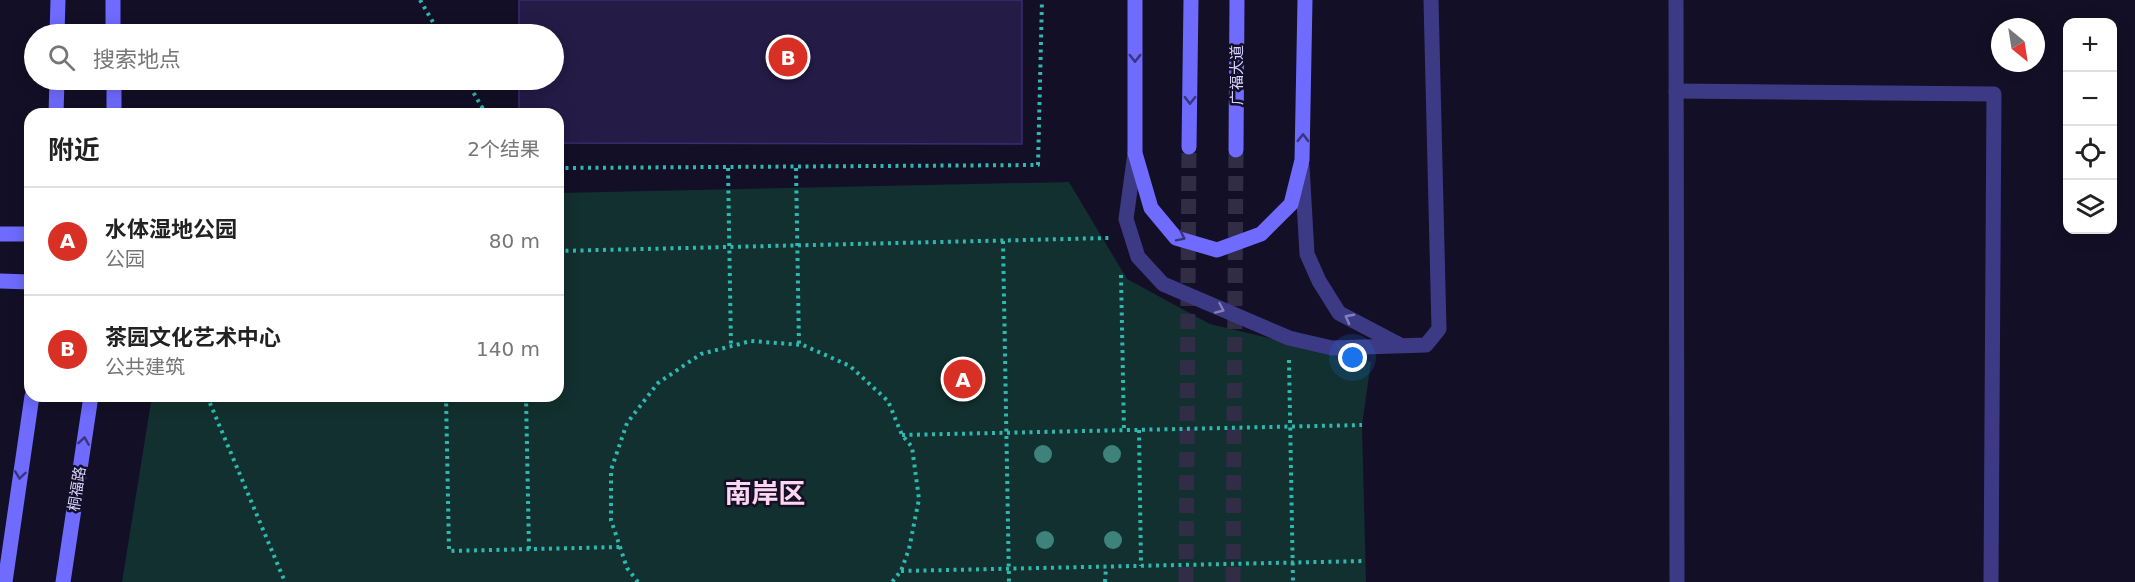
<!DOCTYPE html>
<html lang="zh">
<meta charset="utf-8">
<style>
:root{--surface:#fff;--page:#f6f6f6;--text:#222;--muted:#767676;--line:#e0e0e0;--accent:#d93025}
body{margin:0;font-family:"DejaVu Sans","Noto Sans SC",sans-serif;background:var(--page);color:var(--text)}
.controls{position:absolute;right:18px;top:18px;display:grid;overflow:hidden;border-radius:12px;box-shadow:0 3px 15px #0003}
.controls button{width:54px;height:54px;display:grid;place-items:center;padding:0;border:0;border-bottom:2px solid var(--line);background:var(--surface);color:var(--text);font:30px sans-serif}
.compass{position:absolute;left:1991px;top:18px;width:54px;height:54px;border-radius:50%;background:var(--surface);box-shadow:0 3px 15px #0003;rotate:150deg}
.you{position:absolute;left:1353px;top:358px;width:21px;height:21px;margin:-15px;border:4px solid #fff;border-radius:50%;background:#1a73e8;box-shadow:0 0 0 9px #1a73e833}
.badge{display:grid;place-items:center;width:39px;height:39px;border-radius:50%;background:var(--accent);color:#fff;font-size:20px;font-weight:700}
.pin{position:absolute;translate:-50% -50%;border:3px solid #fff;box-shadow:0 2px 6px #0006}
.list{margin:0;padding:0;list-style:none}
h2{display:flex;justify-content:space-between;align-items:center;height:78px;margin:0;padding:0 24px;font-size:26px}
h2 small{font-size:20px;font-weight:400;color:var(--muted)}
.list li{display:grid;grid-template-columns:39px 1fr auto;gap:18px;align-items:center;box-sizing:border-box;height:108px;padding:0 24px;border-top:2px solid var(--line)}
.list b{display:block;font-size:22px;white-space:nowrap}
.list p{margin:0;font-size:20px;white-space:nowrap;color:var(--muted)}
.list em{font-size:20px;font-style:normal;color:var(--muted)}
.icon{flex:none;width:33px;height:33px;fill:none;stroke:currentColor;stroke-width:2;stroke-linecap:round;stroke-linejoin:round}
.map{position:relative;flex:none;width:2135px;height:582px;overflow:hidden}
.search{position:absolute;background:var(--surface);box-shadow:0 3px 15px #0003;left:24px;top:24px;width:540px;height:66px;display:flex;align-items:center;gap:15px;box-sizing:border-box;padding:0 21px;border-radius:33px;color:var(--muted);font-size:22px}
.panel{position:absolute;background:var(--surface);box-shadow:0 3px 15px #0003;left:24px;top:108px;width:540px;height:294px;border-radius:18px}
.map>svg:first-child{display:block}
</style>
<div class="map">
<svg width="2135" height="582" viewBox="0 0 2135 582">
<rect width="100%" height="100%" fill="#130f26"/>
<polygon fill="#12302f" points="1069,182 1127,279 1210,324 1371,362 1362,425 1366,582 122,582 152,396 558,396 558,193"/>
<polygon fill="#241b47" stroke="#3b2d73" stroke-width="1.5" points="519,0 1022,0 1022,144 558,143 558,114 519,114 519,80 554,80 554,34 519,34"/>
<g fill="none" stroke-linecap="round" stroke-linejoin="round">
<g stroke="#312d47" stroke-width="15" stroke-dasharray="15 8" stroke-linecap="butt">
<polyline points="1186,582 1189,147"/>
<polyline points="1233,582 1236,150"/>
</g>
<g stroke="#2fb8b0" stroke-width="4" stroke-dasharray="3 4.5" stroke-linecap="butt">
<polyline points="420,0 440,34"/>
<polyline points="326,30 372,34"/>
<polyline points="466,80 486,114"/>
<polyline points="558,168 1038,165 1042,0"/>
<polyline points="728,168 731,347"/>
<polyline points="796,168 799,345"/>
<polyline points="1003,241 1009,582"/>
<polyline points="558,251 1109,238"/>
<polyline points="1121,275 1124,431"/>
<polyline points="1289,360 1293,582"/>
<polyline points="207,396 285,582"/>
<polyline points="446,396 449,551 620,547"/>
<polyline points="526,396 529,550"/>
<polyline points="1139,430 1141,566"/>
<polyline points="902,435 1362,425"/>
<polyline points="901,571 1365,561"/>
<polyline points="638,582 627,568 611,520 611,470 627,423 658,383 701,354 751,341 803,345 850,366 888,401 902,435 912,447 919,499 909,549 901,571 892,582"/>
<polyline points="1105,582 1106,567"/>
</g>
<g stroke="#3d3a85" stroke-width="15">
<polyline points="1676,0 1677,582"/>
<polyline points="1676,91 1994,94 1991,582"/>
<polyline points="1135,153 1126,219 1138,257 1163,284 1289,338 1332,348 1426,345 1439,329 1431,0"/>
<polyline points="1302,166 1307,254 1319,281 1339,313 1398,344"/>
</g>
<g stroke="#6f6bff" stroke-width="15">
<polyline points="113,0 113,34"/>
<polyline points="1135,0 1135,153 1151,208 1176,238 1217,250 1261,234 1291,204 1302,160 1305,0"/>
<polyline points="57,34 58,0"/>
<polyline points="114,80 114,114"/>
<polyline points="56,114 57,80"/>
<polyline points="1189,147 1191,0"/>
<polyline points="1236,150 1237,0"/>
<polyline points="0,234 30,234"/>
<polyline points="0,281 30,282"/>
<polyline points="5,582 32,396"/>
<polyline points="63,582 91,396"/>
</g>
</g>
<g fill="#3d827b">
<circle cx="1043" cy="454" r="9"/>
<circle cx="1112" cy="454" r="9"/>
<circle cx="1045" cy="540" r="9"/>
<circle cx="1113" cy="540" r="9"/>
</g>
<defs><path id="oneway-chevron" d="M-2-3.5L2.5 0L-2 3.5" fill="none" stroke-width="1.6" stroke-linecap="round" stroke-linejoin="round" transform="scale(1.5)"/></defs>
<g stroke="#38347d">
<use href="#oneway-chevron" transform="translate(1135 58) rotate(90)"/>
<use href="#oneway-chevron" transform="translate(1190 100) rotate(91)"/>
<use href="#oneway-chevron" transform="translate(1303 138) rotate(-89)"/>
<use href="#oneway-chevron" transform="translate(1181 237) rotate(26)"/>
<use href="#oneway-chevron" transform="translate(84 441) rotate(-81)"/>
<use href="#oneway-chevron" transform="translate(20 475) rotate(98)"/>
</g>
<g stroke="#837fbc">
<use href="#oneway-chevron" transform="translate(1220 309) rotate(24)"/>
<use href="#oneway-chevron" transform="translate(1349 318) rotate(-152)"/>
</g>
<g text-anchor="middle" stroke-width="5" stroke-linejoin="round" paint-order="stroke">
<g font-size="15" fill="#d9d4ff" stroke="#130f26">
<text transform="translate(1237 75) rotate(-90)" y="5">广福大道</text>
<text transform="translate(77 489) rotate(-81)" y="5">桐福路</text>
</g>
<g font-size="27" font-weight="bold" fill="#ffd6f0" stroke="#130f26">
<text x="765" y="503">南岸区</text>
</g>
</g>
</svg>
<div class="controls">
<button>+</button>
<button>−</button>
<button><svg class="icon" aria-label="locate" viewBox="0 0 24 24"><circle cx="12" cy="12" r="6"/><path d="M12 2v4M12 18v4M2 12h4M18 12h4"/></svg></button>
<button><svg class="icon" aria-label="layers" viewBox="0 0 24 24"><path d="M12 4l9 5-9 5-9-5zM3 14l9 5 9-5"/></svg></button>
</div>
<svg class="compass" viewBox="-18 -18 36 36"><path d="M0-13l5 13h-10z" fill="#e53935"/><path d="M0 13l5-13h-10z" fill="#767676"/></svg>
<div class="you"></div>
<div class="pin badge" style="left:963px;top:379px">A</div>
<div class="pin badge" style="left:788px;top:57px">B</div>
<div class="search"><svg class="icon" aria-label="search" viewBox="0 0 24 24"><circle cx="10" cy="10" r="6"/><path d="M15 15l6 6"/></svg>搜索地点</div>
<section class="panel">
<h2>附近<small>2个结果</small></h2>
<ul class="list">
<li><span class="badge">A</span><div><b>水体湿地公园</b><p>公园</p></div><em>80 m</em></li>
<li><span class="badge">B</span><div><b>茶园文化艺术中心</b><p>公共建筑</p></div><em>140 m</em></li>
</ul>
</section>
</div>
